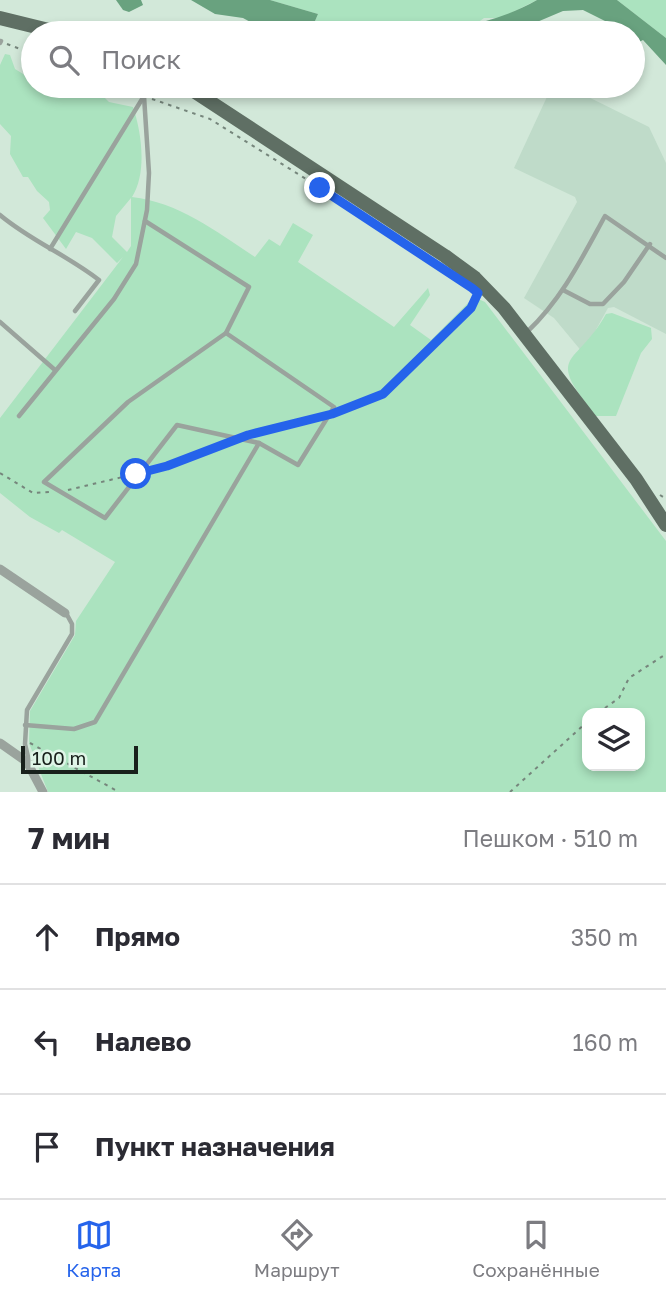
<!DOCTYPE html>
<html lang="ru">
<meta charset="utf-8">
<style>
:root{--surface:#fff;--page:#f2f2f3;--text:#2b2b33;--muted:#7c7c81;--line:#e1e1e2;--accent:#2563eb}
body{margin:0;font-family:"Golos Text",sans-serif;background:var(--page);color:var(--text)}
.controls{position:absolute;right:21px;bottom:21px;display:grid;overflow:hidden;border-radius:14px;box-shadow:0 4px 10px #0003}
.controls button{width:63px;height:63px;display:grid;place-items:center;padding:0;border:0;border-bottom:2px solid var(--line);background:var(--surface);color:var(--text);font:35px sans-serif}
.scale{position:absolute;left:21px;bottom:18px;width:117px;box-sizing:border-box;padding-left:7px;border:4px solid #19211c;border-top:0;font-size:19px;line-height:24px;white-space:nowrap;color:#19211c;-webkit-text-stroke:5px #dff5e7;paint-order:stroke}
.stop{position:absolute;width:21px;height:21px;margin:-16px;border:5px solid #2563eb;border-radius:50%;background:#fff}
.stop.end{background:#2563eb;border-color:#fff;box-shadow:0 2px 7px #0008}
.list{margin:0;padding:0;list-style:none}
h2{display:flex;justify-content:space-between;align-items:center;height:91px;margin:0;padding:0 28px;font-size:30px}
h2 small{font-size:23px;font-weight:400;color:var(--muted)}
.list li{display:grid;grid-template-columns:46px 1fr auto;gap:21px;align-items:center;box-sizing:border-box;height:105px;padding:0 28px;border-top:2px solid var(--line)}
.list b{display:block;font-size:26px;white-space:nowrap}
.list em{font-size:23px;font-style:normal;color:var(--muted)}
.icon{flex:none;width:38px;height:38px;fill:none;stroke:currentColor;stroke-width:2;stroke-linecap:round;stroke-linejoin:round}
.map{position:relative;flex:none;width:666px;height:792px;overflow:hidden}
.search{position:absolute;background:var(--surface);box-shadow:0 4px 10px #0003;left:21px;right:21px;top:21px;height:77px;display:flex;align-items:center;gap:18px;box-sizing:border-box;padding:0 24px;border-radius:38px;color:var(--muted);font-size:26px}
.sheet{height:406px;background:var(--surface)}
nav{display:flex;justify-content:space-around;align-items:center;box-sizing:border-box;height:98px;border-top:2px solid var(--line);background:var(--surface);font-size:19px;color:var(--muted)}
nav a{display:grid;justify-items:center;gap:4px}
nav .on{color:var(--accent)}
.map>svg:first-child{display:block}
</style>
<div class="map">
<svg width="666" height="792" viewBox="0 0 666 792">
<rect width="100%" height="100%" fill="#d2e8d9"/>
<polygon fill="#bfdbc9" points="552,86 566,86 649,127 666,163 666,334 614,307 608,308 583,353 554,318 524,298 577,202 575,197 514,168"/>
<g fill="#abe3bf" fill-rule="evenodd">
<polygon points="270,0 537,0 501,18 484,18 473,26 450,31 440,27 418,32 373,33 320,24 315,21 318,14"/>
<polygon points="617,0 666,0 666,38"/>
<path d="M 5,54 L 10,55 L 15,69 L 33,80 L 33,86 L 65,86 L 87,94 L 97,90 L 109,102 L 133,107 C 142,133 147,174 132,197 C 178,202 217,232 255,257 L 269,239 L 280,246 L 293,223 L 313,235 L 298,262 L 394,327 L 428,288 L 430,295 L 410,325 L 431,340 L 474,297 L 485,302 L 666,541 L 666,792 L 48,792 L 29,743 L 30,711 L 75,635 L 76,621 L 115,562 L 62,530 L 59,533 L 30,517 L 0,493 L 0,418 L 123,257 L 117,263 L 92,238 L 76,232 L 66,249 L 43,218 L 50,210 L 49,202 L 37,191 L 28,177 L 23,177 L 10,154 L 11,136 L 0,124 L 0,65 ZM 131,198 L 131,246 L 127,252 L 112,237 L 116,216 ZM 587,713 L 640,713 L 640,766 L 587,766 Z"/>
<path d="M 612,313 L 651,328 L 652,339 L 641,353 L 616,416 L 596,416 C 544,351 575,369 606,314 Z"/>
</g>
<g fill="#69a27f">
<polygon points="116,0 141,0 143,5 129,12 123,10"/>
<polygon points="191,0 270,0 318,14 315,21 320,24 373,33 291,33 254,24 243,18 215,14"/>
<path d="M 537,0 L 617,0 L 666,38 L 666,65 L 643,40 L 635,44 L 633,33 L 621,33 L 613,25 L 583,10 L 563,11 L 511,33 L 399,33 C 449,30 493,25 537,0 Z"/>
</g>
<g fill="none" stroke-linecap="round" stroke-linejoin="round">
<g stroke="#76867c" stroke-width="2" stroke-dasharray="3.5 5" stroke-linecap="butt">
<polyline points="7,44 33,54"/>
<polyline points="119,86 137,93"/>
<polyline points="152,99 210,119 322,189"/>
<polyline points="339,411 390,389 468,313 477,297"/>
<polyline points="248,435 321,417"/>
<polyline points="150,471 226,442"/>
<polyline points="0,473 33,493 49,492"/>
<polyline points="68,490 131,475"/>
<polyline points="660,495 666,499"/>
<polyline points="598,713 619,698 629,678 666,654"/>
<polyline points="30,743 119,792"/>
<polyline points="510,792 587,722"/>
</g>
<g stroke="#9aa39d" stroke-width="4.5">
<polyline points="0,43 1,41"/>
<path d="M 0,215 C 31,241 67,255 99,280 L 75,311"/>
<polyline points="145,221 249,287 226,333"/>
<polyline points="50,249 144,96"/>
<polyline points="563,290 590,304 603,304 624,282 650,244"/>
<polyline points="0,322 55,370"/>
<path d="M 527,332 C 562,299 582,258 605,216 L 666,258"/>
<polygon points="226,333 334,407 298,465 259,443 177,425 105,518 44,482 128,402"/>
<polyline points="19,416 114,299 136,264 147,210 149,173 144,96 150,86"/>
<polyline points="25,725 74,729 95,722 259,443"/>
<polyline points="29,761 25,744 27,710 72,634 72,624 66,613"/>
</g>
<g stroke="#9aa39d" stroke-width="9">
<polyline points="0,569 65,613"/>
<polyline points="0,743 27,762 43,792"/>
</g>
<g stroke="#5f6f64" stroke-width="14">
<polyline points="0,18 61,33"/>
<polyline points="186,86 445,256 475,278 504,308 636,479 666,525"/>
</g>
</g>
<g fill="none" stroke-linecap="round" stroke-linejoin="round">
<polyline stroke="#2563eb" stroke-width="9" points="136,474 167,466 248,435 332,414 383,394 471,308 478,293 472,288 320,188"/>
</g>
</svg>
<div class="controls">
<button><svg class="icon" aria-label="layers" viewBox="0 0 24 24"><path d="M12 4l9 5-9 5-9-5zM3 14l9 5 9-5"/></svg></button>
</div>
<div class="scale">100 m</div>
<div class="stop" style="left:136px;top:474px"></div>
<div class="stop end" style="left:320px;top:188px"></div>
<div class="search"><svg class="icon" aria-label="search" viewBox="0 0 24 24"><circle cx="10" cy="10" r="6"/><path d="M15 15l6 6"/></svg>Поиск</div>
</div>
<section class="sheet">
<h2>7 мин<small>Пешком · 510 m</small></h2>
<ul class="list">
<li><svg class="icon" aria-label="ahead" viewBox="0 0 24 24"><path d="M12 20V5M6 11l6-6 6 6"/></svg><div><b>Прямо</b></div><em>350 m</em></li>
<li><svg class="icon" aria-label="left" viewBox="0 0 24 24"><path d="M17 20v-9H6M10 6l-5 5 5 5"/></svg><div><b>Налево</b></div><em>160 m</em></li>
<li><svg class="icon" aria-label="arrive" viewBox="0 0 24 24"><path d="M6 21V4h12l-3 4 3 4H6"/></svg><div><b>Пункт назначения</b></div></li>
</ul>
</section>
<nav>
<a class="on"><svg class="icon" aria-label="map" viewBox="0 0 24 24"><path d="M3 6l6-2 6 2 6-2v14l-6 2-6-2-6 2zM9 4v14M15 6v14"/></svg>Карта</a>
<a><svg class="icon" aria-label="directions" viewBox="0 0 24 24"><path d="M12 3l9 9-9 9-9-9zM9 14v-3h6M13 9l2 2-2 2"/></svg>Маршрут</a>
<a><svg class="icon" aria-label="saved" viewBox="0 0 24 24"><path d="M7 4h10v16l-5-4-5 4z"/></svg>Сохранённые</a>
</nav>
